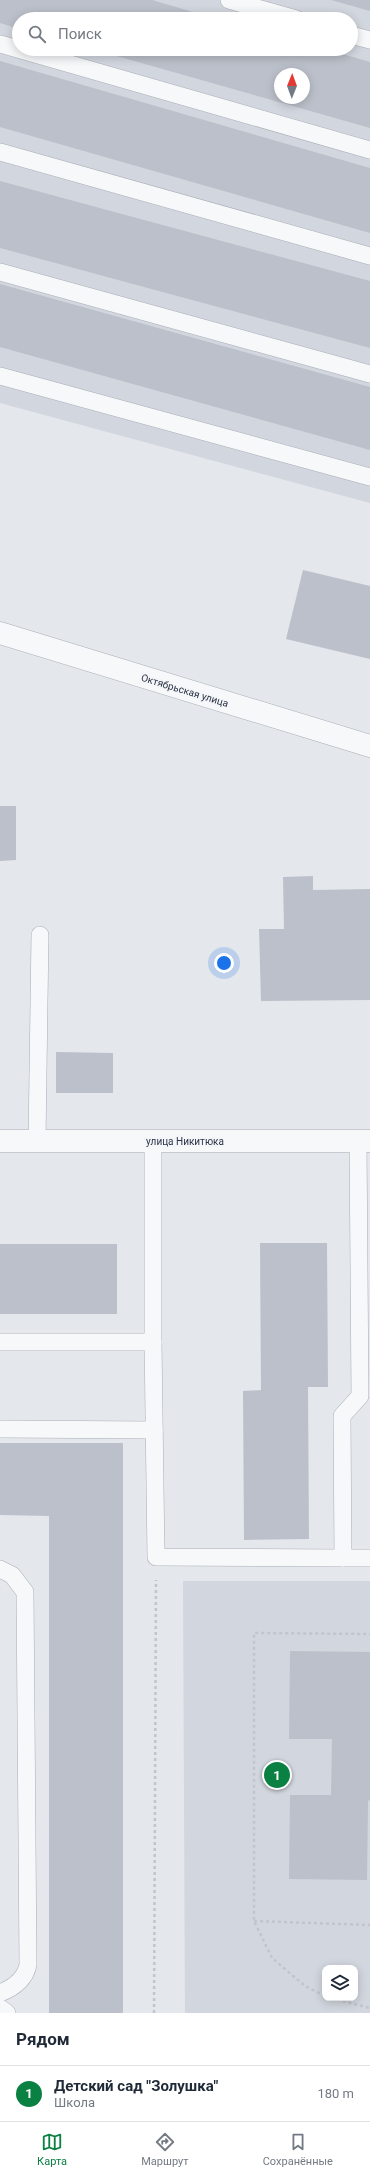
<!DOCTYPE html>
<html lang="ru">
<meta charset="utf-8">
<style>
:root{--surface:#fff;--page:#f2f2f3;--text:#1f2937;--muted:#747a83;--line:#e0e1e3;--accent:#0b8043}
body{margin:0;font-family:Roboto,sans-serif;background:var(--page);color:var(--text)}
.controls{position:absolute;right:12px;bottom:12px;display:grid;overflow:hidden;border-radius:8px;box-shadow:0 2px 10px #0003}
.controls button{width:36px;height:36px;display:grid;place-items:center;padding:0;border:0;border-bottom:1px solid var(--line);background:var(--surface);color:var(--text);font:20px sans-serif}
.compass{position:absolute;left:274px;top:68px;width:36px;height:36px;border-radius:50%;background:var(--surface);box-shadow:0 2px 10px #0003;rotate:1deg}
.you{position:absolute;left:224px;top:963px;width:14px;height:14px;margin:-10px;border:3px solid #fff;border-radius:50%;background:#1a73e8;box-shadow:0 0 0 6px #1a73e833}
.badge{display:grid;place-items:center;width:26px;height:26px;border-radius:50%;background:var(--accent);color:#fff;font-size:13px;font-weight:700}
.pin{position:absolute;translate:-50% -50%;border:2px solid #fff;box-shadow:0 1px 4px #0006}
.list{margin:0;padding:0;list-style:none}
h2{display:flex;justify-content:space-between;align-items:center;height:52px;margin:0;padding:0 16px;font-size:17px}
h2 small{font-size:13px;font-weight:400;color:var(--muted)}
.list li{display:grid;grid-template-columns:26px 1fr auto;gap:12px;align-items:center;box-sizing:border-box;height:56px;padding:0 16px;border-top:1px solid var(--line)}
.list b{display:block;font-size:15px;white-space:nowrap}
.list p{margin:0;font-size:13px;white-space:nowrap;color:var(--muted)}
.list em{font-size:13px;font-style:normal;color:var(--muted)}
.icon{flex:none;width:22px;height:22px;fill:none;stroke:currentColor;stroke-width:2;stroke-linecap:round;stroke-linejoin:round}
.map{position:relative;flex:none;width:370px;height:2013px;overflow:hidden}
.search{position:absolute;background:var(--surface);box-shadow:0 2px 10px #0003;left:12px;right:12px;top:12px;height:44px;display:flex;align-items:center;gap:10px;box-sizing:border-box;padding:0 14px;border-radius:22px;color:var(--muted);font-size:15px}
.sheet{height:108px;background:var(--surface)}
nav{display:flex;justify-content:space-around;align-items:center;box-sizing:border-box;height:56px;border-top:1px solid var(--line);background:var(--surface);font-size:11px;color:var(--muted)}
nav a{display:grid;justify-items:center;gap:2px}
nav .on{color:var(--accent)}
.map>svg:first-child{display:block}
</style>
<div class="map">
<svg width="370" height="2013" viewBox="0 0 370 2013">
<rect width="100%" height="100%" fill="#e4e7ec"/>
<g fill="#d2d6de" fill-rule="evenodd">
<path d="M 0,0 L 370,0 L 370,503 L 0,403 ZM 19,19 L 351,19 L 351,49 L 19,49 ZM 280,74 L 304,74 L 304,98 L 280,98 Z"/>
<path d="M 183,1581 L 370,1581 L 370,2013 L 185,2013 ZM 325,1968 L 355,1968 L 355,1998 L 325,1998 Z"/>
</g>
<g fill="#bbc0ca" fill-rule="evenodd">
<polygon points="0,0 152,0 217,19 19,19 19,29 0,23"/>
<polygon points="331,0 370,0 370,11"/>
<path d="M 92,49 L 325,49 L 370,62 L 370,128 ZM 280,74 L 304,74 L 304,98 L 280,98 Z"/>
<polygon points="0,61 370,168 370,233 0,127"/>
<polygon points="0,181 370,281 370,348 0,248"/>
<polygon points="0,284 370,387 370,450 0,347"/>
<polygon points="303,570 370,586 370,659 286,639"/>
<polygon points="0,806 16,806 16,860 0,861"/>
<polygon points="313,876 313,890 370,889 370,1000 261,1001 259,929 284,929 283,877"/>
<polygon points="56,1052 113,1053 113,1093 56,1093"/>
<polygon points="260,1243 327,1243 328,1387 308,1387 309,1539 244,1540 243,1391 261,1390"/>
<rect x="0" y="1244" width="117" height="70"/>
<polygon points="0,1443 123,1443 123,2013 49,2013 49,1516 0,1515"/>
<polygon points="290,1651 370,1652 370,1801 368,1800 367,1880 289,1879 290,1795 331,1795 332,1739 289,1739"/>
</g>
<g fill="none" stroke-linecap="round" stroke-linejoin="round">
<defs>
<g id="lane">
<polyline points="229,0 296,19"/>
<polyline points="351,35 370,40"/>
<polyline points="0,44 370,150"/>
<polyline points="0,152 370,256"/>
<polyline points="0,272 370,374"/>
<polyline points="0,376 370,477"/>
<polyline points="37,1141 40,935"/>
<polyline points="153,1141 153,1342 156,1557 343,1558"/>
<polyline points="358,1141 360,1396 342,1416 343,1558 370,1558"/>
<polyline points="0,1342 153,1342"/>
<polyline points="0,1429 154,1430"/>
<path d="M 0,1569 L 12,1575 L 25,1592 L 28,1965 C 25,1979 13,1988 0,1993"/>
<polyline points="0,2008 7,2013"/>
</g>
<g id="street">
<polyline points="0,633 370,746"/>
<polyline points="0,1141 370,1141"/>
</g>
</defs>
<use href="#lane" stroke="#a9aeb7" stroke-width="18"/>
<use href="#street" stroke="#a9aeb7" stroke-width="23"/>
<g stroke="#c2c5cb" stroke-width="2.5" stroke-dasharray="3 3" stroke-linecap="butt">
<polyline points="254,1921 370,1925"/>
<polyline points="325,1996 305,1986 272,1958 254,1921 254,1633 370,1634"/>
<polyline points="331,1998 370,2008"/>
<polyline points="154,2013 156,1580"/>
</g>
<use href="#lane" stroke="#f7f8fa" stroke-width="17"/>
<use href="#street" stroke="#f7f8fa" stroke-width="22"/>
</g>
<g text-anchor="middle" stroke-width="4" stroke-linejoin="round" paint-order="stroke">
<g font-size="10" fill="#2b3445" stroke="#f4f6f9">
<text transform="translate(185 690) rotate(17)" y="4">Октябрьская улица</text>
<text x="185" y="1145">улица Никитюка</text>
</g>
</g>
</svg>
<div class="controls">
<button><svg class="icon" aria-label="layers" viewBox="0 0 24 24"><path d="M12 4l9 5-9 5-9-5zM3 14l9 5 9-5"/></svg></button>
</div>
<svg class="compass" viewBox="-18 -18 36 36"><path d="M0-13l5 13h-10z" fill="#e53935"/><path d="M0 13l5-13h-10z" fill="#747a83"/></svg>
<div class="you"></div>
<div class="pin badge" style="left:277px;top:1775px">1</div>
<div class="search"><svg class="icon" aria-label="search" viewBox="0 0 24 24"><circle cx="10" cy="10" r="6"/><path d="M15 15l6 6"/></svg>Поиск</div>
</div>
<section class="sheet">
<h2>Рядом<small></small></h2>
<ul class="list">
<li><span class="badge">1</span><div><b>Детский сад &quot;Золушка&quot;</b><p>Школа</p></div><em>180 m</em></li>
</ul>
</section>
<nav>
<a class="on"><svg class="icon" aria-label="map" viewBox="0 0 24 24"><path d="M3 6l6-2 6 2 6-2v14l-6 2-6-2-6 2zM9 4v14M15 6v14"/></svg>Карта</a>
<a><svg class="icon" aria-label="directions" viewBox="0 0 24 24"><path d="M12 3l9 9-9 9-9-9zM9 14v-3h6M13 9l2 2-2 2"/></svg>Маршрут</a>
<a><svg class="icon" aria-label="saved" viewBox="0 0 24 24"><path d="M7 4h10v16l-5-4-5 4z"/></svg>Сохранённые</a>
</nav>
